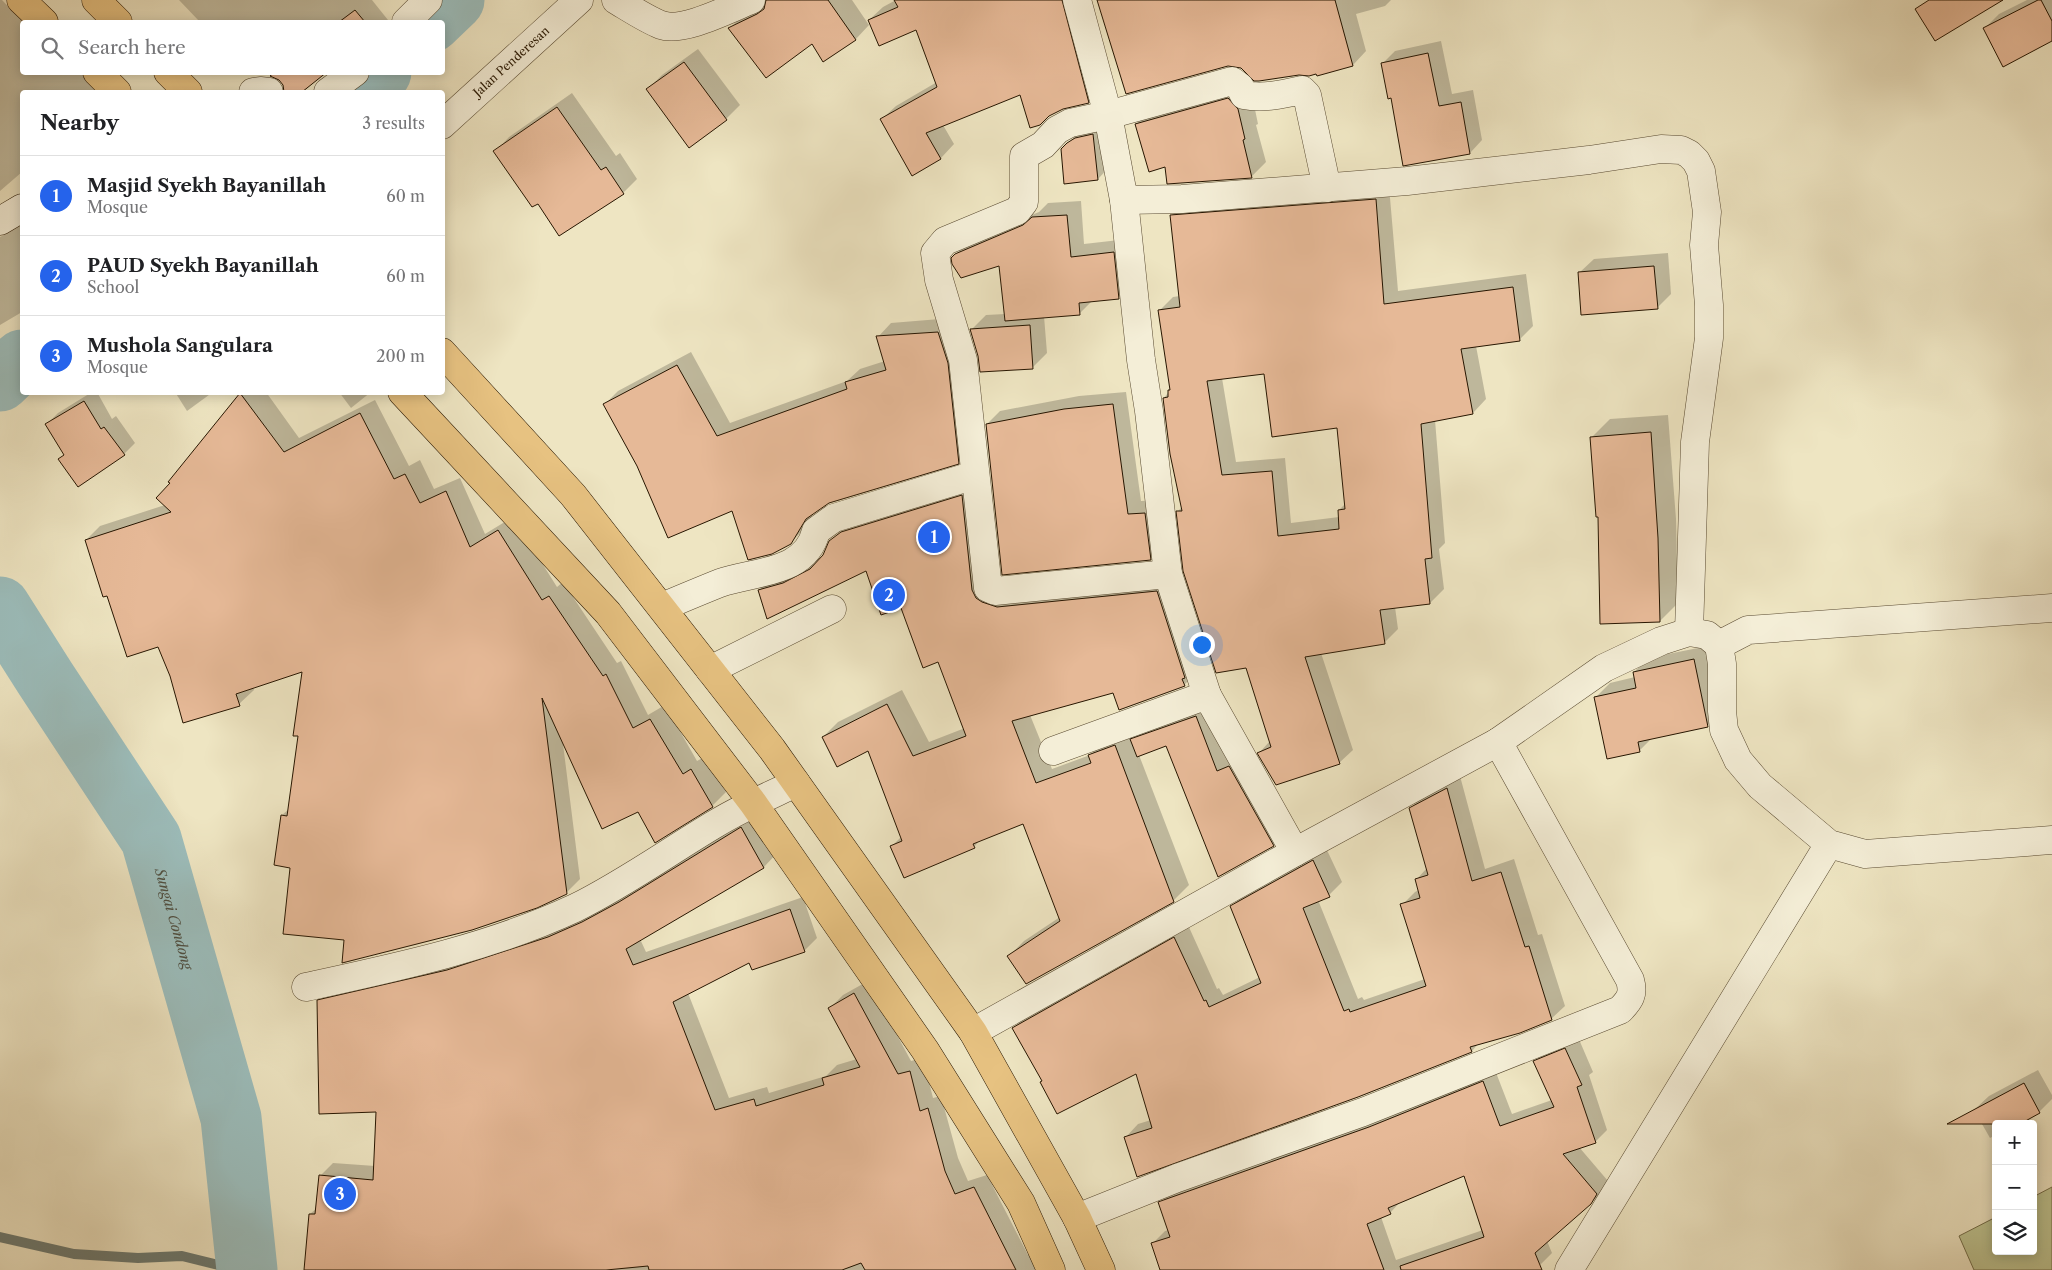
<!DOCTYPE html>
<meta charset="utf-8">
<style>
:root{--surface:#fff;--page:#f2f2f2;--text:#202124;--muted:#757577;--line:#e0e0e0;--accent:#2563eb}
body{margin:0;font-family:"Libre Caslon Text",serif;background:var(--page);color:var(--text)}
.controls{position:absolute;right:15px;bottom:15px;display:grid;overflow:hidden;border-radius:5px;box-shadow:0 2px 12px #0003}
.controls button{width:45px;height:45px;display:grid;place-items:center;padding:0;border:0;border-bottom:1px solid var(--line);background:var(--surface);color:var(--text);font:25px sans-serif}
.you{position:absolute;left:1201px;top:644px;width:18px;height:18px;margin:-12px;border:4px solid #fff;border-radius:50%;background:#1a73e8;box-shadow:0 0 0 8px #1a73e833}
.badge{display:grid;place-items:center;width:32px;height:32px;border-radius:50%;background:var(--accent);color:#fff;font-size:16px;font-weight:700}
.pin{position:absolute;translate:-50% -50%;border:2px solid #fff;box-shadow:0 1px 5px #0006}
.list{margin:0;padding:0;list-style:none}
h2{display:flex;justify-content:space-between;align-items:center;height:65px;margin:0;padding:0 20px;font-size:21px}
h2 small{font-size:16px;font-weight:400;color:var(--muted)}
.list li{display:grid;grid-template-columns:32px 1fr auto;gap:15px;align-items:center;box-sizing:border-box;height:80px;padding:0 20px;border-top:1px solid var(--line)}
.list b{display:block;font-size:19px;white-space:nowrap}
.list p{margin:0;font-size:16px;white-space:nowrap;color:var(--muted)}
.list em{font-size:16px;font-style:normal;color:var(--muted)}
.icon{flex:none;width:28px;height:28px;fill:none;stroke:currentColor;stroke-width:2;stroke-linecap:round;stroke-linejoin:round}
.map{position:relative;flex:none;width:2052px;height:1270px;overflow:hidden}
.search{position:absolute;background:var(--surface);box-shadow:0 2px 12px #0003;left:20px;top:20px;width:425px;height:55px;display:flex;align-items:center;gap:12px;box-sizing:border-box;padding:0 18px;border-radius:5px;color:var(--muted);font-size:19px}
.panel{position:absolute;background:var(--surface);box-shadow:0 2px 12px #0003;left:20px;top:90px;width:425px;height:305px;border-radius:5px}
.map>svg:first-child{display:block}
</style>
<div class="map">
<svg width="2052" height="1270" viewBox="0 0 2052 1270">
<rect width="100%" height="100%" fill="#eee5c2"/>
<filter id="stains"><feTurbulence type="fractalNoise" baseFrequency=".004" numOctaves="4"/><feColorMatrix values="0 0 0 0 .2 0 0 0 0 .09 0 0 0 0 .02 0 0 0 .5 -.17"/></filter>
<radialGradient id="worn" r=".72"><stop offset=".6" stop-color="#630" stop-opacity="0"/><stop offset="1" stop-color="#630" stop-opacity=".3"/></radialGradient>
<polygon fill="#bdc390" stroke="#726c48" points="2052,1187 2052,1270 1974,1270 1959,1236 1996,1217 1996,1251 2033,1251 2033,1197"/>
<g fill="#0003" fill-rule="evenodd">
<polygon points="0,0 2,0 23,22 22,72 86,72 104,92 22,92 22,172 0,191"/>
<polygon points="179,0 372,0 388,20 385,22 197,22 199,21"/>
<polygon points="767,0 852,0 869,25 855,40 730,28 744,14 766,3"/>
<polygon points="896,0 1060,0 1085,94 1087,94 1062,0 1078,0 1102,88 1088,102 1020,93 943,125 954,144 941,158 882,119 896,106 937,82 917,28 869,20 883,7"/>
<polygon points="1099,0 1391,0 1385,6 1356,14 1366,51 1353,65 1317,73 1242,67"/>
<polygon points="2027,0 2052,0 2052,40 1985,28 1999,14"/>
<polygon points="1441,41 1452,94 1473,90 1482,140 1470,153 1382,64 1395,51"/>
<polygon points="698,49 740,105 726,119 648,89 662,75"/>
<polygon points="269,72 325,72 300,92 286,92 285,86 279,79"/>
<polygon points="1243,85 1252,95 1258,124 1256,125 1266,162 1252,176 1168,182 1166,165 1136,124 1150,110"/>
<polygon points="572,93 616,156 620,153 637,179 623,193 538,202 495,152 509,137"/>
<polygon points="1107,121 1112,164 1098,179 1062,150 1082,129"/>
<path d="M 1389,186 L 1398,291 L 1526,274 L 1533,326 L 1519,340 L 1476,346 L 1486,399 L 1473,413 L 1435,420 L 1445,543 L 1439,549 L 1444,589 L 1430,603 L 1395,607 L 1398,629 L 1384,643 L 1321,653 L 1353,750 L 1339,763 L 1259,753 L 1270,741 L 1247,667 L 1178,511 L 1183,506 L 1164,398 L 1171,389 L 1159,311 L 1173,297 L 1180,296 L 1172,215 L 1185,202 ZM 1265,372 L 1338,427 L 1346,503 L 1339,510 L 1339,517 L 1291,523 L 1285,458 L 1236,462 L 1222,378 Z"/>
<polygon points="1081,201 1084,244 1128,239 1132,284 1118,298 1092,301 1080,313 1044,316 1047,353 1033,367 979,355 971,330 986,315 1005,314 1000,264 955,255 970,240 1039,212 1048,203"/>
<polygon points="22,225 22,312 0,325 0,237"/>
<polygon points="1668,253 1671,294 1657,308 1579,273 1594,259"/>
<polygon points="952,318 972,449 958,463 829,502 815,511 804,529 790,543 733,510 638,466 605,404 618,391 691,352 730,423 847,381 860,369 885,361 878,337 891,323"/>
<polygon points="92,392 97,392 112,419 116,416 135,443 124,454 60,459 65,454 47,424 58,413"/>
<polygon points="175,392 213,392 187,411"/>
<polygon points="242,392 266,392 299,438 375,400 409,466 420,460 434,489 460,478 485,534 513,517 557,587 563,582 617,663 621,661 648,715 665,705 697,761 706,756 726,792 712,806 638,810 563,744 580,879 566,893 346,939 292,867 282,815 289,809 299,735 304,670 253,687 254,690 239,704 171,676 159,645 108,594 86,540 100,526 165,505 172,483 170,481"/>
<polygon points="339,392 371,392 351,408"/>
<polygon points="1126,392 1141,501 1158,500 1163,546 1150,559 987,424 1000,411 1079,396"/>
<polygon points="1668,415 1676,519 1678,603 1660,621 1599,515 1592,437 1610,419"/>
<polygon points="977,481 990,582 1172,576 1199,670 1184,685 1114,692 1030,715 1052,769 1090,755 1105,740 1130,731 1133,738 1146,726 1210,702 1287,831 1273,845 1166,744 1139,755 1189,885 1173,901 1009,956 1024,941 1060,917 1023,823 980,840 974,847 891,847 901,837 868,749 823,737 838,722 902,690 929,742 965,728 938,661 901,607 867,569 759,590 774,575 799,568 824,555 830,542 846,526"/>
<polygon points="1708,646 1722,711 1707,726 1653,737 1639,751 1596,697 1610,683 1635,677 1634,672 1648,658"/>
<polygon points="1460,776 1485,869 1514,859 1538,935 1542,934 1565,1006 1551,1019 1479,1043 1472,1051 1357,1096 1125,1138 1138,1124 1151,1120 1136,1072 1044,1081 1013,1028 1027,1015 1188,925 1217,989 1219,988 1223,995 1260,977 1232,906 1245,893 1326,848 1342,882 1329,895 1318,900 1358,999 1362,997 1364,1000 1425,979 1402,905 1415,892 1419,890 1416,880 1427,868 1410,809 1423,795"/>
<polygon points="754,815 777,853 764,867 640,939 646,952 803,897 817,938 804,951 750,961 688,993 729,1098 767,1087 769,1093 826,1076 837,1065 857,1059 830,1008 843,995 868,981 911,1061 923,1058 933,1098 941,1096 958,1158 968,1181 987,1175 1028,1255 1031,1254 1039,1270 305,1270 310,1214 317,1208 320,1176 333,1163 375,1166 378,1110 319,1001 332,988 461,957"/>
<path d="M 1578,1037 L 1593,1072 L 1589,1075 L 1607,1130 L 1595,1142 L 1579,1147 L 1608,1181 L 1603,1191 L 1590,1204 L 1547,1241 L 1552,1253 L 1540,1265 L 1528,1270 L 1161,1270 L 1153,1243 L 1165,1231 L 1169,1230 L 1160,1203 L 1172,1191 L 1495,1070 L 1512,1114 L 1552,1100 L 1535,1062 L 1547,1049 ZM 1465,1175 L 1483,1230 L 1396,1260 L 1381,1217 L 1390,1213 L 1402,1200 Z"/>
<polygon points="2038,1070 2052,1095 2052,1099 2039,1112 1996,1124 1996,1135 1990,1138 1974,1110 1989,1096"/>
</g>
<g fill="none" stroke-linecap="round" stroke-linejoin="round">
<polyline stroke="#6d7a71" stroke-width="10" points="0,1237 74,1254 138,1258 182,1256 239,1270"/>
<g stroke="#9cbdbb" stroke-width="61">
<polyline points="431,22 454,0"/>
<polyline points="361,92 381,72"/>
<polyline points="0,381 22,360"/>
<path id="s1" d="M 0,607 L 45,678 L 151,839 L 231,1118 L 247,1270"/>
</g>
</g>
<g fill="#e6b997" stroke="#271601" fill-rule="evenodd">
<polygon points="766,0 828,0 856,40 823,62 812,44 766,78 728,28 757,14 764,9"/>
<polygon points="894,0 1062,0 1089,103 1063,109 1049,116 1040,125 1030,128 1020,95 926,133 941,159 912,176 880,119 937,87 916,30 879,46 868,20 898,7"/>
<polygon points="1097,0 1335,0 1353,66 1317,76 1316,74 1309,76 1299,75 1259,81 1254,81 1241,68 1228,66 1126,94"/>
<polygon points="1929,0 2003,0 1935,41 1915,9"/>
<polygon points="2038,0 2041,0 2052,21 2052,41 2003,67 1983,28"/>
<polygon points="355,10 365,22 339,22"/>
<polygon points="1428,53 1439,106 1461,102 1470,154 1403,166 1391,98 1388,99 1381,63"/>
<polygon points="684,62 727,120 689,148 646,89"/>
<polygon points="275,72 327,72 302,92 284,92 283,85 279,80 270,76"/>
<polygon points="1228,98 1238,109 1245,139 1243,140 1252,178 1167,184 1165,167 1149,172 1135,124"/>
<polygon points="557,107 601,170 606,167 624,194 559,236 538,204 532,207 493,151"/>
<polygon points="1093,134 1098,180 1064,184 1061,149 1067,143 1075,138"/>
<path d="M 1376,199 L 1384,304 L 1513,287 L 1520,341 L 1461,349 L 1473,414 L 1421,424 L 1432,558 L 1425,559 L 1430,604 L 1380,610 L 1385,644 L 1305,657 L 1340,764 L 1276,785 L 1257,753 L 1271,747 L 1246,668 L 1216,673 L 1183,571 L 1176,511 L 1182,511 L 1170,454 L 1163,398 L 1168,397 L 1168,390 L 1170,390 L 1158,310 L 1180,307 L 1170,215 ZM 1264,374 L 1272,437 L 1337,428 L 1345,509 L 1338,510 L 1339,529 L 1278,536 L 1272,471 L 1222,475 L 1207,381 Z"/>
<polygon points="1067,215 1071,257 1114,252 1119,299 1079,303 1080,315 1005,321 999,266 961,278 952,264 951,258 955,254 1023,225 1032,217"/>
<polygon points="1654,266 1658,309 1581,315 1578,272"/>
<polygon points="1030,325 1033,369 980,372 978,356 970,329"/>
<polygon points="938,332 948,363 959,464 829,503 806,519 791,544 772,554 748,560 732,511 668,538 637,466 603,404 677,365 717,436 847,389 845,382 886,370 876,336"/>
<polygon points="240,393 284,452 360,413 394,479 405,474 420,503 446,491 470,547 498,530 542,600 549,596 603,676 606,674 633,728 650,719 683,774 691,769 713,807 655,843 638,812 602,829 542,698 567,894 537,908 472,930 342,963 344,940 283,934 290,868 274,865 281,815 287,816 298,736 293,736 302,672 236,694 240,706 183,723 170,676 158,647 127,657 107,596 103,597 85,540 171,512 156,498 170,483 168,482"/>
<polygon points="84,401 101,429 104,427 125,455 78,487 58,459 64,455 45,424"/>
<polygon points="1113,404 1128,514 1145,513 1151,560 1002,575 986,424 1064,409"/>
<polygon points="1651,432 1658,538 1660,622 1600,624 1598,517 1596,517 1590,437"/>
<polygon points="962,495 972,590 976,598 982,602 997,607 1157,591 1185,678 1182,679 1185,686 1119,710 1113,693 1012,721 1036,783 1091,763 1088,755 1115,745 1174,902 1026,984 1007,956 1060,921 1023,824 973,844 975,848 904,878 890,846 902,841 868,751 837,767 822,737 887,704 913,756 966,736 938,662 923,668 901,608 881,615 866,571 767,619 758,590 783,583 810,569 823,555 829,541 841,532"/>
<polygon points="1694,659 1708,727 1638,742 1640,752 1607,759 1594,697 1636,688 1633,672"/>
<polygon points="1196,716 1217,771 1229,766 1274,846 1218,877 1166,746 1137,757 1130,739"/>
<polygon points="1447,788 1472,881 1501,872 1525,947 1529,946 1552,1020 1520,1033 1470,1047 1472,1052 1358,1097 1137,1177 1124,1137 1152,1128 1136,1074 1057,1114 1040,1082 1042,1081 1012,1028 1174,937 1204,1001 1206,1000 1209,1007 1261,983 1230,906 1313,860 1330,897 1303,908 1344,1011 1349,1009 1350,1012 1426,986 1400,904 1420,898 1415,879 1428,875 1409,808"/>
<polygon points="741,827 764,868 626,949 633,965 790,909 805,952 752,970 749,963 673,1002 715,1110 754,1099 756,1106 824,1085 822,1078 860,1067 828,1008 854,993 898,1074 910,1071 920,1111 928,1108 945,1171 955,1194 974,1187 1016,1270 865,1270 861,1263 842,1270 649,1270 648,1266 606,1270 304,1270 309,1214 315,1214 319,1175 373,1180 376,1112 319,1114 317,1000 447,970 548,937 582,922 619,902"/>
<polygon points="1565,1048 1582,1085 1577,1087 1596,1143 1563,1154 1597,1194 1591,1204 1535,1253 1542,1270 1401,1270 1400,1266 1484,1237 1464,1176 1388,1208 1391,1214 1367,1224 1384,1270 1160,1270 1151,1243 1170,1237 1158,1202 1369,1127 1483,1081 1500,1126 1554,1107 1533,1061"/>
<polygon points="2024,1083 2040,1113 2020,1124 1947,1124"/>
</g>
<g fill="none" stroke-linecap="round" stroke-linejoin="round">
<defs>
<g id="street">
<path d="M 616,0 C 631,9 646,19 661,25 C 683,33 730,8 751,0"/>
<polyline points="1077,0 1108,115 1124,200 1182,199 1407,181 1589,160 1661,149 1681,150 1689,154 1696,161 1701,171 1707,212 1704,245 1709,305 1709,338 1695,442 1689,632"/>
<polyline points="406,22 428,0"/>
<polyline points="253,92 260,91 269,92"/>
<polyline points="328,92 355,72"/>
<path id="s2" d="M 442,125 L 579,0"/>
<polyline points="1124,200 1141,360 1149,411 1168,574"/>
<path d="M 662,607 C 681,599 700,591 720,583 C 754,571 806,574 816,531 L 834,518 L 975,475"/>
<polyline points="1719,645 1748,630 2052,608"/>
<polyline points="710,670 832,609"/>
<path d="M 1207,695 L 1168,574 L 995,591 L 988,588 L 963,360 L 939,280 L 935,253 L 945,241 L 1017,211 L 1024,202 L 1024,156 L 1043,145 L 1057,130 L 1070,123 L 1108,115 L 1232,81 L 1240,87 L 1244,95 C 1263,99 1284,94 1302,90 L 1307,95 L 1327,188"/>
<polyline points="1053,751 1207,695 1295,852"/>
<path d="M 306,987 C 398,967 489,948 575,908 C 624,884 668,852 715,824 C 741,808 769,796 796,783"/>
<polyline points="973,1032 1295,852 1498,742 1604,668 1661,641 1689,632 1707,635 1719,645 1722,664 1722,711 1724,730 1738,760 1760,786 1829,844 1865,854 2052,840"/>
<path d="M 1077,1218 L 1177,1178 L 1363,1112 L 1620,1010 C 1630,1000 1634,994 1630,980 L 1498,742"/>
<polyline points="1569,1270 1829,844"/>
</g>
<polyline id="secondary" points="0,221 22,208"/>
<g id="highway">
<polyline points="21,0 44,22"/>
<polyline points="96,0 118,22"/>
<polyline points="97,72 117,92"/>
<polyline points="168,72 188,92"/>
<polyline points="442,352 573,495 772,749 973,1032 1077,1218 1101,1270"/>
<polyline points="402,392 608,613 753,803 925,1050 1021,1203 1051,1270"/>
</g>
</defs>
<use href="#street" stroke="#594a31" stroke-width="29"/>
<use href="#secondary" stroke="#271601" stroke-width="29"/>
<use href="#highway" stroke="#271601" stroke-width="29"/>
<use href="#street" stroke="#f4eed7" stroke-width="28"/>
<use href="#secondary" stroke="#f4eed7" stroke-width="28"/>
<use href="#highway" stroke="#e7c281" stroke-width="28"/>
</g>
<g text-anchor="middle" stroke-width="4" stroke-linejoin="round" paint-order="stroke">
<g font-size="12" fill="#271601" stroke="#f4eed7">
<text dy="4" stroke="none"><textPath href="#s2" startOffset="94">Jalan Penderesan</textPath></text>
</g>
<g font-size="14" font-style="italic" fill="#505042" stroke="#f4eed7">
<text dy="5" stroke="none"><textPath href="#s1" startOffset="360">Sungai Condong</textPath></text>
</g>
</g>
<rect width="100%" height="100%" filter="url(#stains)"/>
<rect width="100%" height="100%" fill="url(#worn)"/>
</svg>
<div class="controls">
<button>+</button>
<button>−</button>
<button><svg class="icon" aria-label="layers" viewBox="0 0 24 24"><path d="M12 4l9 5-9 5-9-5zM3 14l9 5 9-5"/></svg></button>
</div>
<div class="you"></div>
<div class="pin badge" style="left:934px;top:537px">1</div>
<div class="pin badge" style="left:889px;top:595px">2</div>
<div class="pin badge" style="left:340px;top:1194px">3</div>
<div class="search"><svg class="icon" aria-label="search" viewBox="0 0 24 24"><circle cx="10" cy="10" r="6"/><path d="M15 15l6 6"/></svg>Search here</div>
<section class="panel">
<h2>Nearby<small>3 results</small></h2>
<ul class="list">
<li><span class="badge">1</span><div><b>Masjid Syekh Bayanillah</b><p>Mosque</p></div><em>60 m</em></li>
<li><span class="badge">2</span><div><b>PAUD Syekh Bayanillah</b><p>School</p></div><em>60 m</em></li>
<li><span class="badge">3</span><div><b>Mushola Sangulara</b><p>Mosque</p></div><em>200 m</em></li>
</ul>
</section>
</div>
